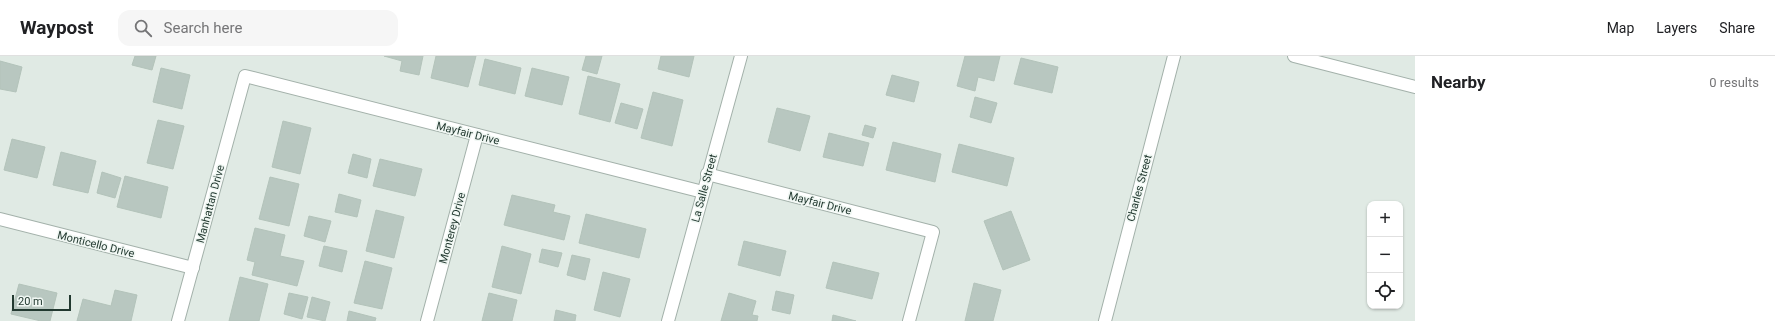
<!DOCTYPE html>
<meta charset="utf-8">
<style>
:root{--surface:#fff;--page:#f6f6f6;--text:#202124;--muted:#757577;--line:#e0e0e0}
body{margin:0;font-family:Roboto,sans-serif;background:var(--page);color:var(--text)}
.controls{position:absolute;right:12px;bottom:12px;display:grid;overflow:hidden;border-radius:8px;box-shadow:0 1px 3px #0004}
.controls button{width:36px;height:36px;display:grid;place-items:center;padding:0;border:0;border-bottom:1px solid var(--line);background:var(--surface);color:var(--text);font:20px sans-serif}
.scale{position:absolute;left:12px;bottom:10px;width:59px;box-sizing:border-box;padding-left:4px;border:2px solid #223930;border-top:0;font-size:11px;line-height:14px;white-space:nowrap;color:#223930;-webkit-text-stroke:3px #f0f7f3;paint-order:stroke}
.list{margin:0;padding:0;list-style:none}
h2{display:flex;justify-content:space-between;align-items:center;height:52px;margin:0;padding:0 16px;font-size:17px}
h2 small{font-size:13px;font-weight:400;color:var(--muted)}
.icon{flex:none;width:22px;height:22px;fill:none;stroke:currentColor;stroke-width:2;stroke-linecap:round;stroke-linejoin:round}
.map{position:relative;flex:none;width:1415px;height:265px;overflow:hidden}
header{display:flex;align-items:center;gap:24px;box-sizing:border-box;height:56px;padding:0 20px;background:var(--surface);border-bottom:1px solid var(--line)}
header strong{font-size:19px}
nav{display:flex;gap:22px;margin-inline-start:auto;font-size:14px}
.search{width:280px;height:36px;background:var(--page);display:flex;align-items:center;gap:10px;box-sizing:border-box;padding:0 14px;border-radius:12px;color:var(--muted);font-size:15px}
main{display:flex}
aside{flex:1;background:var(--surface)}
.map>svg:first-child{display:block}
</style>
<header>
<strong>Waypost</strong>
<div class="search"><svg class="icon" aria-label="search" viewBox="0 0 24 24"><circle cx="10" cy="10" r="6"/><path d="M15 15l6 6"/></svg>Search here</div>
<nav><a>Map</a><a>Layers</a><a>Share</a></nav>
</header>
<main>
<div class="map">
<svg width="1415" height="265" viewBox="0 0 1415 265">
<rect width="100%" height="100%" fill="#e0eae4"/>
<g fill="#b8c7c0" stroke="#b3c3ba">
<polygon points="135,0 156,0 152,14 132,9"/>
<polygon points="384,0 423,0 419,19 400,15 402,5"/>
<polygon points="436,0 476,0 468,31 431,22"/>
<polygon points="586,0 602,0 597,18 582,14"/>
<polygon points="661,0 694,0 689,21 658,13"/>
<polygon points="965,0 1000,0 994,25 978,21 975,35 957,30"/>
<polygon points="1021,2 1058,11 1052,37 1014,28"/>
<polygon points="485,3 521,12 515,38 479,29"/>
<polygon points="0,5 22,11 16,36 0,33"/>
<polygon points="161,12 190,19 182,53 153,46"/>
<polygon points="532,12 569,21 562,49 525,40"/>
<polygon points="892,19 919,26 914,46 886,39"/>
<polygon points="588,20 620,28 610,66 579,58"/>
<polygon points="653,36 683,44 672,90 641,82"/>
<polygon points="975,41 997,47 991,67 970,61"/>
<polygon points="621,47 643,53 637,73 615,67"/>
<polygon points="777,52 810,60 800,95 768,86"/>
<polygon points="158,64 184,70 173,113 147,107"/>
<polygon points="283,65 311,72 300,118 272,111"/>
<polygon points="865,69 876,72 873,82 862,79"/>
<polygon points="829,77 869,87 863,110 823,101"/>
<polygon points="12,83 45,91 37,122 4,114"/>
<polygon points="893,86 941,98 935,126 886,114"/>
<polygon points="959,88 1014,102 1007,130 952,116"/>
<polygon points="61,96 96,105 88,137 53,129"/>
<polygon points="353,98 371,103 367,122 348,117"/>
<polygon points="380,103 422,113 415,140 373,130"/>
<polygon points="102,116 121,122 115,142 97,137"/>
<polygon points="125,120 168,131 161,162 117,151"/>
<polygon points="270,121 299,128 289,170 259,163"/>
<polygon points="339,138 361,144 357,161 335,156"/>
<polygon points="512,139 555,149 553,156 570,160 564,184 504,169"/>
<polygon points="376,154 404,161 394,202 366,195"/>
<polygon points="1011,155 1030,204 1003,214 984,165"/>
<polygon points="586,158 646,173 639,202 579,187"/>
<polygon points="309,160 331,165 325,186 304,180"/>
<polygon points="255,172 285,179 280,200 304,205 297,230 252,219 255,206 247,204"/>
<polygon points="744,185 786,195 780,220 738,209"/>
<polygon points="324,190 347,195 342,216 319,210"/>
<polygon points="502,190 531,198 521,238 492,231"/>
<polygon points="542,193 562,197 558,211 539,206"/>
<polygon points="572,199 590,203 585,224 567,219"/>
<polygon points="365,205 392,212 382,253 354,247"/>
<polygon points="833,206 879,217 872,243 826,232"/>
<polygon points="603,216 630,223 620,261 594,254"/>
<polygon points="240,221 268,228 259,265 229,265"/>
<polygon points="974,227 1001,234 993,265 965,265"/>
<polygon points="19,228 57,237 50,265 41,265 11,258"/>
<polygon points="115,234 137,239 131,265 77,265 83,243 111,250"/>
<polygon points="776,235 794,239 790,258 772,254"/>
<polygon points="289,237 308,241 302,263 284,258"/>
<polygon points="489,237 517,244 512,265 482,265"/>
<polygon points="729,237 756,245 752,259 758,260 757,265 721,265"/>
<polygon points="312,241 330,246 325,265 307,261"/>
<polygon points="556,254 576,259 575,265 554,265"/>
<polygon points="349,255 376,262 375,265 347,265"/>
<polygon points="833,259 856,265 832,265"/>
</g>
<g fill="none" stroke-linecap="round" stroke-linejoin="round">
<defs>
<g id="minor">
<polyline points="1294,0 1415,31"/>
<polyline points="707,118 933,176 909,265"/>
<polyline points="0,163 193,212"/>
<polyline points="178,265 245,20 703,136"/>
<polyline points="427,265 477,79"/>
<polyline points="668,265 741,0"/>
<polyline points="1105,265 1174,0"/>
</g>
</defs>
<use href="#minor" stroke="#a3b1aa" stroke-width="14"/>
<use href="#minor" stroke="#fff" stroke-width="12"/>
</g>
<g text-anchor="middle" stroke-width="3" stroke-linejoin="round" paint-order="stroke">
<g font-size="11" fill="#223930" stroke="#f0f7f3">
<text transform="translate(468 77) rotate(14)" y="4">Mayfair Drive</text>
<text transform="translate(704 132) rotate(-75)" y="4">La Salle Street</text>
<text transform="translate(1139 132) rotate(-75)" y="4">Charles Street</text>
<text transform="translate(820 147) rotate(14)" y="4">Mayfair Drive</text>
<text transform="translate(210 148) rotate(-75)" y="4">Manhattan Drive</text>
<text transform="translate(452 172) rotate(-75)" y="4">Monterey Drive</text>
<text transform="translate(96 188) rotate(14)" y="4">Monticello Drive</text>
</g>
</g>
</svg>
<div class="controls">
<button>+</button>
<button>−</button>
<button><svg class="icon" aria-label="locate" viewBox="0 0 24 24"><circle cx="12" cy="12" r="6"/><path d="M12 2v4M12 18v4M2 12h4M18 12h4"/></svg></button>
</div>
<div class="scale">20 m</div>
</div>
<aside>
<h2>Nearby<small>0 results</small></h2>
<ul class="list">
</ul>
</aside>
</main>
